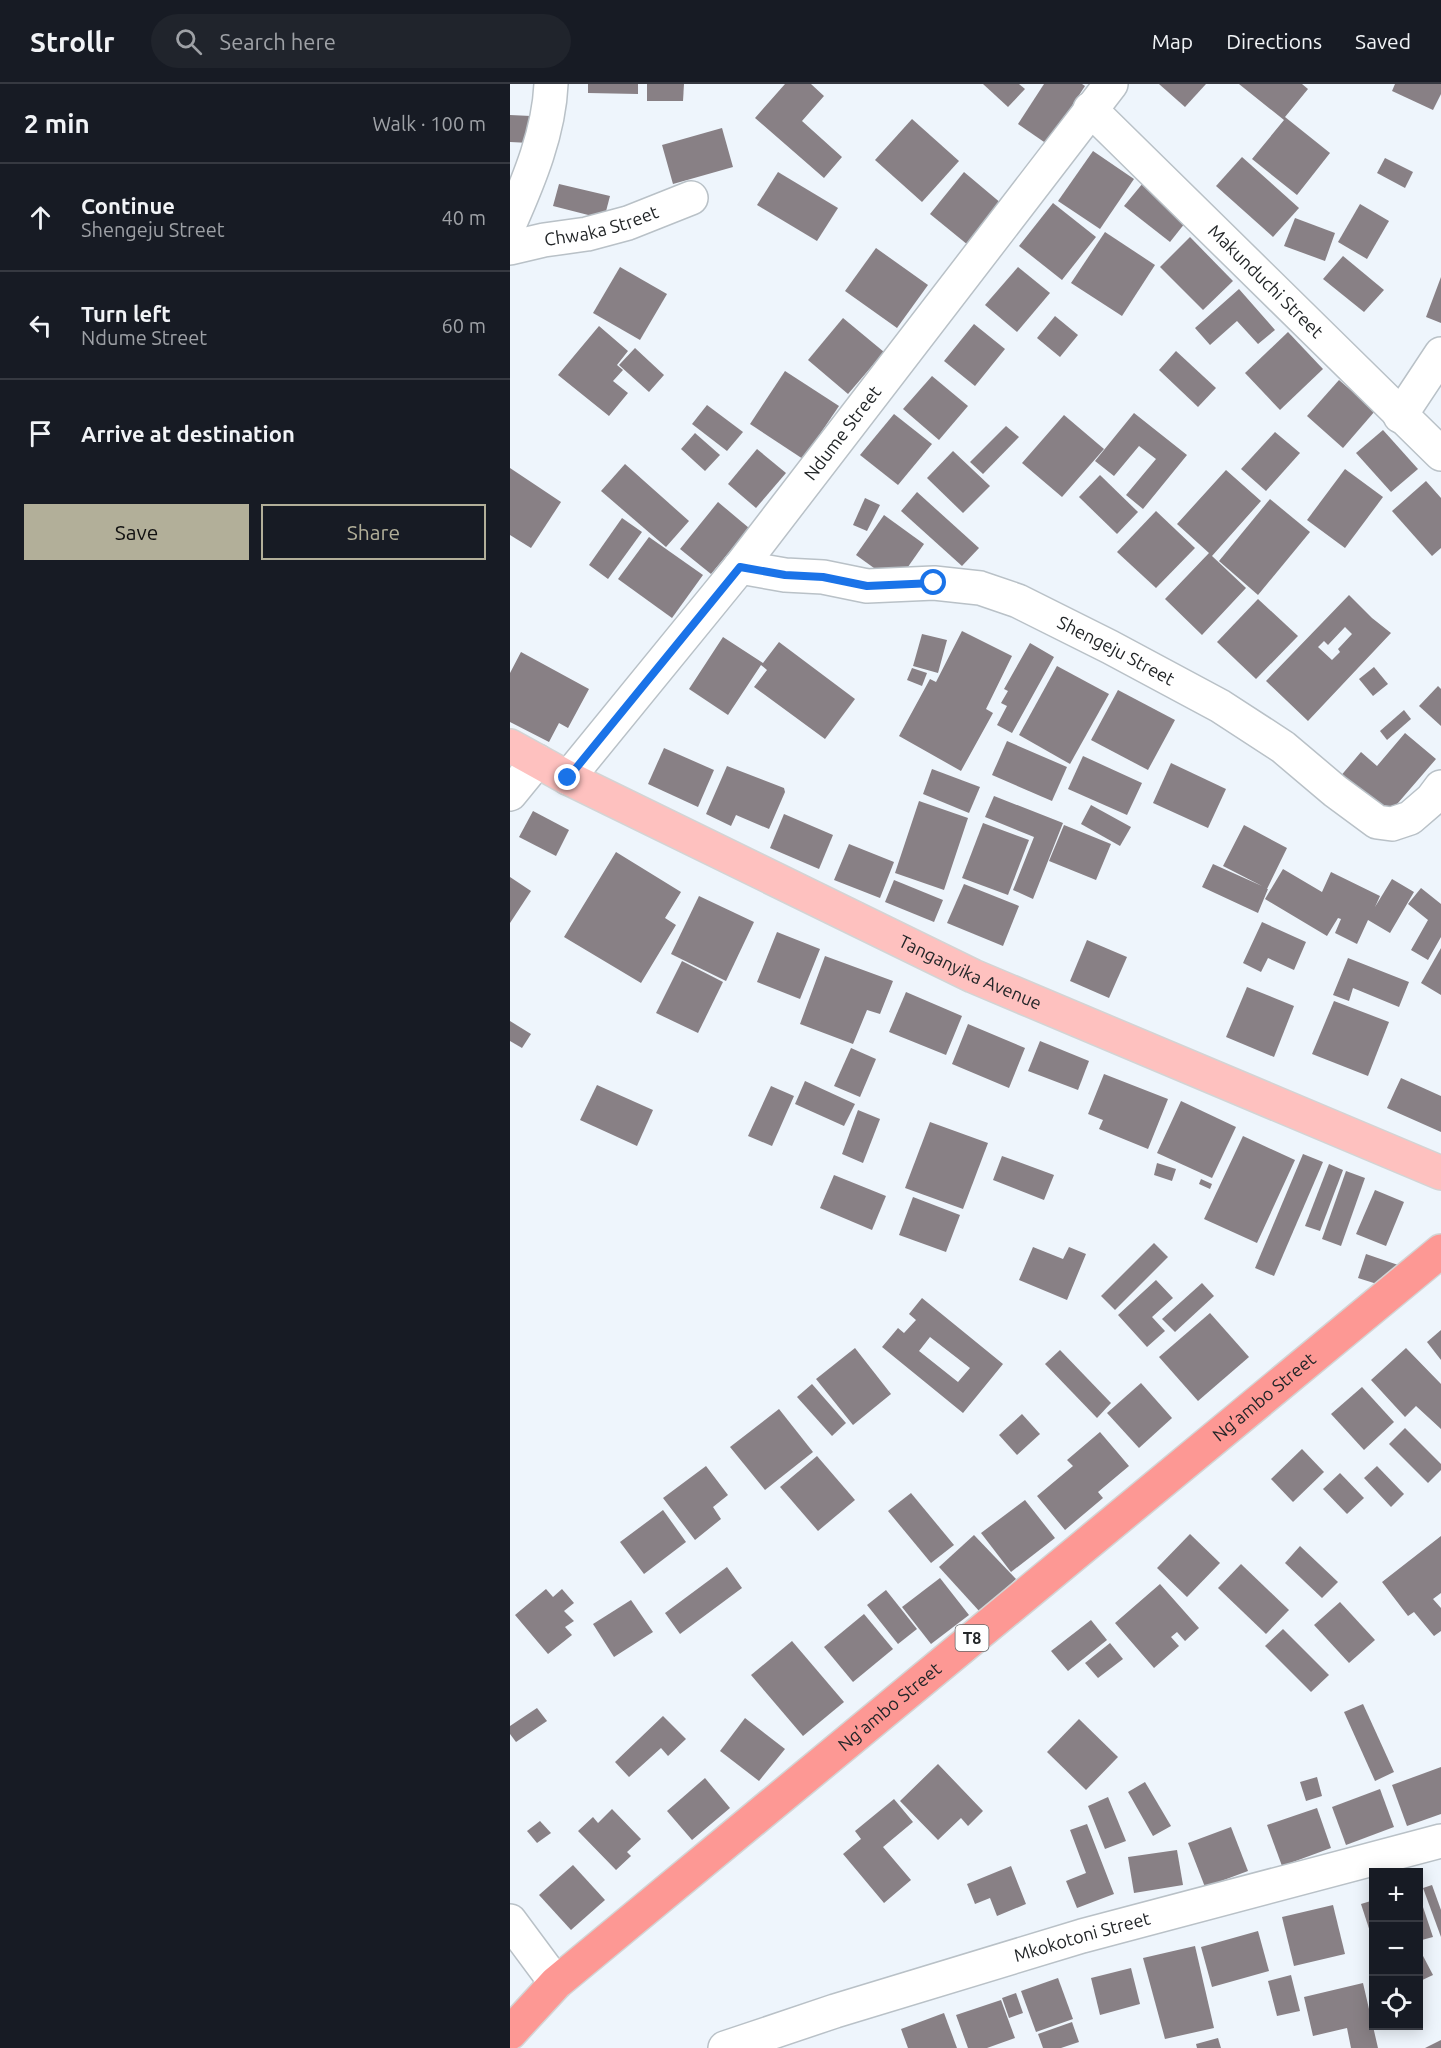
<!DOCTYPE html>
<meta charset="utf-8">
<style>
:root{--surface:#171b24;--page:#20242c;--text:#f1f3f6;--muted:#9ea1a6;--line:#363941;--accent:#b2af99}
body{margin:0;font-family:Ubuntu,sans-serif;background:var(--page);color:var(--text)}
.controls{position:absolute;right:18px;bottom:18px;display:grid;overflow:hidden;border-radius:0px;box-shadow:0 3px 15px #0003}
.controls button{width:54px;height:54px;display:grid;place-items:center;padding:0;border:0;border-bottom:2px solid var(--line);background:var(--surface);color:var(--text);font:30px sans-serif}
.stop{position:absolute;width:18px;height:18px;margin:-14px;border:4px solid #1a73e8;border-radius:50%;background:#fff}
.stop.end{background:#1a73e8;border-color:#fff;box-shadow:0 2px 6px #0008}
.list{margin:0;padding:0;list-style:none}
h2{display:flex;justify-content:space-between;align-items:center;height:78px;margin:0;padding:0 24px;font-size:26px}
h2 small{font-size:20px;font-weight:400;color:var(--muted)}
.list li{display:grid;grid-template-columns:39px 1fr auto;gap:18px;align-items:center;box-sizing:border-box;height:108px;padding:0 24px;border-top:2px solid var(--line)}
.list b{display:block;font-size:22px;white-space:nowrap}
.list p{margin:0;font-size:20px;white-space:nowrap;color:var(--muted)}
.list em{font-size:20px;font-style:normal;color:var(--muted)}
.actions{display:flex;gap:12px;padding:18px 24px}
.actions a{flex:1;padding:14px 0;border:2px solid var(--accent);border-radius:0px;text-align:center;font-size:21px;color:var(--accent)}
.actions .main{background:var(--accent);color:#111}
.icon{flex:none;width:33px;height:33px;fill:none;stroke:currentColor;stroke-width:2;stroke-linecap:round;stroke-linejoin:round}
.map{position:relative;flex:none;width:931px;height:1964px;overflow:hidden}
header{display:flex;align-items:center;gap:36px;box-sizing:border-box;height:84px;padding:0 30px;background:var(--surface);border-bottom:2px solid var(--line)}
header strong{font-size:28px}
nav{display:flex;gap:33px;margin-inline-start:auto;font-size:21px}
.search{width:420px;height:54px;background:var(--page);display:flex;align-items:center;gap:15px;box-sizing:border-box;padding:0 21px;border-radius:33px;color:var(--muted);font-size:22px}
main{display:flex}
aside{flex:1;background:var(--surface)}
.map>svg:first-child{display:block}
</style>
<header>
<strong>Strollr</strong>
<div class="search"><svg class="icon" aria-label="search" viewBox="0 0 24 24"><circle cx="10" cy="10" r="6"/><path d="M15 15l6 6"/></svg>Search here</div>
<nav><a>Map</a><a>Directions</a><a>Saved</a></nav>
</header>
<main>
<aside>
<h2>2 min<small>Walk · 100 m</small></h2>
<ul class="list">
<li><svg class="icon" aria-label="ahead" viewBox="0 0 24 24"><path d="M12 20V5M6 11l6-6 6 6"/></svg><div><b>Continue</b><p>Shengeju Street</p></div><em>40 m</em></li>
<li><svg class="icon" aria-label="left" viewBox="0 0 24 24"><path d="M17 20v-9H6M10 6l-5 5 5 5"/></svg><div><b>Turn left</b><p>Ndume Street</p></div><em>60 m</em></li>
<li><svg class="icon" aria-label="arrive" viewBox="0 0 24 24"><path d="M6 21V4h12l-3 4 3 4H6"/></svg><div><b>Arrive at destination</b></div></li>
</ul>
<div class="actions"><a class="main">Save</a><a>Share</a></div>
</aside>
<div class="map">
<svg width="931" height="1964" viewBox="0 0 931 1964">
<rect width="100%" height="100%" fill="#eef5fc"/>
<g fill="#888085" fill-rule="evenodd">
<polygon points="78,0 128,0 128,10 78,9"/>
<polygon points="137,0 174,0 173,17 137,17"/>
<polygon points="275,0 301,0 314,12 292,37 332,73 314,94 245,34"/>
<polygon points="473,0 509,0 515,5 498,23"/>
<polygon points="534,0 572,0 575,2 537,60 508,40"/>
<polygon points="649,0 696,0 675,23"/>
<polygon points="729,0 792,0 798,5 775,33 820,69 787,111 742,75 774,36"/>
<polygon points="885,0 931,0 931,10 923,26 882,7"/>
<polygon points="0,31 21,32 20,59 0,58"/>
<polygon points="402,35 449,77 412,118 365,76"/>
<polygon points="212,44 223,83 163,100 152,61"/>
<polygon points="583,67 624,95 590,145 548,117"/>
<polygon points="732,73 789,124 763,153 706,102"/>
<polygon points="875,74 903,88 895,104 867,89"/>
<polygon points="268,88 328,124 307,157 247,121"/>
<polygon points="454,88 492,120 458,161 420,130"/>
<polygon points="633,99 679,134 660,158 614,122"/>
<polygon points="49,100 100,112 94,135 43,122"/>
<polygon points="543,119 586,153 552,196 509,162"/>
<polygon points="850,120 879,137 857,175 828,158"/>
<polygon points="785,134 825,149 815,177 774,162"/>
<polygon points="595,148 645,181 612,232 561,199"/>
<polygon points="680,153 723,197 693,226 650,183"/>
<polygon points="366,164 418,201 387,244 335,207"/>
<polygon points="833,172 874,206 854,228 813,195"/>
<polygon points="110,183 157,210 130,256 83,229"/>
<polygon points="508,183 540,209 507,248 475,221"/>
<polygon points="931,193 931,239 916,233"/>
<polygon points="729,205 765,246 748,260 727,237 700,261 685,244"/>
<polygon points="545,232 568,251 550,273 527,254"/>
<polygon points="333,234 374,268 338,310 298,276"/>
<polygon points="464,240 495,265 465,302 434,277"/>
<polygon points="89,242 118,267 107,281 113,286 103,297 118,309 99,332 48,291"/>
<polygon points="778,248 813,285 770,326 735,289"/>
<polygon points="125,264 154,291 139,308 109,281"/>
<polygon points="666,267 706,304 688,323 649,286"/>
<polygon points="275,287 329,322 293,375 240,340"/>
<polygon points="422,292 458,322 429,356 393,325"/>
<polygon points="829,296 865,327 833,364 797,332"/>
<polygon points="197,321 233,348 217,367 182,340"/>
<polygon points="624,329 677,371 633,425 616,411 646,375 629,362 604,392 585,377"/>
<polygon points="384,330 422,360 388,401 350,371"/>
<polygon points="554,331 594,365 552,413 512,379"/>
<polygon points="496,342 509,353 473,390 460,378"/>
<polygon points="873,346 908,385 881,408 846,369"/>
<polygon points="765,348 790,369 756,407 731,385"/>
<polygon points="185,349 210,371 195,387 171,365"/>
<polygon points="247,365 276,389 246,424 218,400"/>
<polygon points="443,367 480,402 453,429 417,394"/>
<polygon points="115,380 179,437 156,463 91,407"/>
<polygon points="0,384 51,418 21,464 0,451"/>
<polygon points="835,385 873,413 835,464 797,436"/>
<polygon points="716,386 751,417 702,472 736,504 692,551 655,515 699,469 667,440"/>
<polygon points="590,391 628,428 607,450 569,413"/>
<polygon points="916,397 931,414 931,464 922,472 882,427"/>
<polygon points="407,408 469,464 452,482 391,427"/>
<polygon points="355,414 370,421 357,447 343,441"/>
<polygon points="760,415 800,448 748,511 709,477"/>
<polygon points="208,418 239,444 201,490 170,465"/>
<polygon points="646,427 685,464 646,504 607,468"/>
<polygon points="374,431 414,460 386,500 346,471"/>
<polygon points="112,434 132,448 98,495 79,481"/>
<polygon points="139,453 193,491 162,534 108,495"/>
<path d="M 839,511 L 862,534 L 881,549 L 798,637 L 756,597 ZM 835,543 L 842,550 L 828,565 L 830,568 L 822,576 L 808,563 L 814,557 L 818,561 Z"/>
<polygon points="748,515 788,552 746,595 707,558"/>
<polygon points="452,547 502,572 476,625 483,629 451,687 389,652 420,595 426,598"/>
<polygon points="412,550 437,556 428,589 403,582"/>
<polygon points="213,553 253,579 269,558 345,615 315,655 244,603 257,586 251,581 218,631 179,605"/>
<polygon points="520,559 544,573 502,649 487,641 497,622 491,619 498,607 494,605"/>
<polygon points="11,568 79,605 58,644 49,639 39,658 0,638 0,589"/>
<polygon points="547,582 599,610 560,680 509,651"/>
<polygon points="864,583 878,600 863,612 849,595"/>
<polygon points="402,584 417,589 412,602 397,596"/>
<polygon points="928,602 931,605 931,642 909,622"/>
<polygon points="608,606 665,636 638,686 581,656"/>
<polygon points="894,626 901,635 877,656 870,647"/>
<polygon points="895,649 926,675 875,734 829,694 851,668 867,682"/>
<polygon points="497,657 557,683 542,717 482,691"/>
<polygon points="154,664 204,686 188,723 138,700"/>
<polygon points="573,672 632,699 617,731 558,705"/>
<polygon points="661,679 716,705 698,744 643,719"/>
<polygon points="217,682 274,704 275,708 259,745 226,731 221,742 196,730"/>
<polygon points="422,685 470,703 459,729 413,710"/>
<polygon points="484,712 553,739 523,815 503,806 524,753 475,733"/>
<polygon points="409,717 458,734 434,806 385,789"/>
<polygon points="581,721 621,743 610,762 571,740"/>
<polygon points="23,727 59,746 46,772 9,753"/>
<polygon points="274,730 323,751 309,785 260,764"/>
<polygon points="473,739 519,756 498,811 452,794"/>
<polygon points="554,741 601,760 586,796 539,777"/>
<polygon points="734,741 777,764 757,805 758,805 748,829 692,803 703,780 752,802 713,782"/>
<polygon points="339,760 384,778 370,814 324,796"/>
<polygon points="106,768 171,808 155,834 166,841 131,899 54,853"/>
<polygon points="773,785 812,808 821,788 870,812 865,823 882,795 904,808 880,849 858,836 847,860 825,849 831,835 828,834 817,852 755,815"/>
<polygon points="0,793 21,807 0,839"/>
<polygon points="384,796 433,816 424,838 375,818"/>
<polygon points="454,800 509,822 493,862 437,839"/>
<polygon points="911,804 931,820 931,853 918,876 901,866 918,836 898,820"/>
<polygon points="189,812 244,838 216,897 161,870"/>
<polygon points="752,838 796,858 784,886 758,874 751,888 733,879"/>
<polygon points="267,848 310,865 290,915 247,898"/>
<polygon points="577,856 617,873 599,914 560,897"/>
<polygon points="931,864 931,911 911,899"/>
<polygon points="315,872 383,897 370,930 357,926 343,960 290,940"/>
<polygon points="838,874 899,898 889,923 843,904 839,917 823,911"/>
<polygon points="172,877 213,898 188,949 146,929"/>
<polygon points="737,903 784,922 764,973 716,953"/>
<polygon points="396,908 452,932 436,971 379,948"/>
<polygon points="824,917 879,938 858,992 802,970"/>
<polygon points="0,937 21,950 12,964 0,957"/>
<polygon points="458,940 515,964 499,1004 442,980"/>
<polygon points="530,957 579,977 568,1006 518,987"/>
<polygon points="341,964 366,975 350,1013 324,1002"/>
<polygon points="594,990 658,1015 638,1065 589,1045 593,1036 578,1030"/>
<polygon points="891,994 931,1012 931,1048 877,1024"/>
<polygon points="295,997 345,1020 334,1042 285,1020"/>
<polygon points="87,1001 143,1026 127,1062 70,1036"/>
<polygon points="261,1002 284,1012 262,1062 238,1052"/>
<polygon points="671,1017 726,1043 702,1094 647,1069"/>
<polygon points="348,1026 370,1035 353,1079 332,1070"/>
<polygon points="420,1038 478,1059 453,1125 395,1104"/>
<polygon points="733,1052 785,1076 747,1159 694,1135"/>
<polygon points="793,1070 813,1078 764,1192 745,1184"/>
<polygon points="492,1072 544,1091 534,1116 483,1096"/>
<polygon points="647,1079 666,1085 662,1097 644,1091"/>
<polygon points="819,1080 833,1086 810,1147 795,1142"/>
<polygon points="836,1087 855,1094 831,1162 812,1155"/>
<polygon points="324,1091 376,1112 362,1146 310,1124"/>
<polygon points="691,1095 702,1100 700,1105 689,1100"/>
<polygon points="865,1106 894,1118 876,1162 846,1150"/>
<polygon points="403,1113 450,1131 436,1168 389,1151"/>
<polygon points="644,1159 658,1173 605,1226 591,1212"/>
<polygon points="523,1163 553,1175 559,1163 576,1170 557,1216 509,1196"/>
<polygon points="856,1170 894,1183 886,1206 848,1194"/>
<polygon points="646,1196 663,1214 642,1233 655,1247 637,1263 608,1231"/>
<polygon points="692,1199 704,1212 665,1248 652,1235"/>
<path d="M 412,1214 L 493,1280 L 453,1329 L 372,1263 L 388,1244 L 394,1249 L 406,1236 L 399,1230 ZM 420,1253 L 460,1284 L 448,1298 L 409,1267 Z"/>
<polygon points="700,1229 739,1273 688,1317 649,1273"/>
<polygon points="931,1246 931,1276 917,1258"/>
<polygon points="345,1264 381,1310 343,1341 306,1295"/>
<polygon points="896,1264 931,1300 931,1345 906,1322 895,1333 861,1296"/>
<polygon points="550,1266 601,1319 587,1334 535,1280"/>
<polygon points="631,1299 662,1334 629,1364 597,1329"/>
<polygon points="302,1300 336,1339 322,1352 287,1313"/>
<polygon points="852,1303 884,1338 854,1366 821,1330"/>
<polygon points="269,1325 303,1368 255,1406 220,1363"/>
<polygon points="512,1330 530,1350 507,1371 489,1351"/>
<polygon points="895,1344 931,1380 931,1386 918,1399 879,1360"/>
<polygon points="590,1348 619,1382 588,1408 593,1414 555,1446 527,1412 563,1382 557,1376"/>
<polygon points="792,1365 814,1388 783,1418 761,1395"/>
<polygon points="307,1372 345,1416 308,1447 270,1403"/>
<polygon points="196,1382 218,1411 203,1423 211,1435 185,1456 153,1414"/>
<polygon points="867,1382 894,1410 881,1423 854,1394"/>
<polygon points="830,1389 854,1414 837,1430 813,1405"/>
<polygon points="401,1409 444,1461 421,1479 378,1427"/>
<polygon points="515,1416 545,1454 501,1488 471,1449"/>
<polygon points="153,1426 176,1458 134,1490 110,1458"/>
<polygon points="680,1450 710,1479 677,1513 647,1484"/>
<polygon points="464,1451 506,1495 470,1528 429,1483"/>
<polygon points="931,1452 931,1509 923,1515 931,1524 931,1547 924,1552 904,1528 898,1532 872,1498"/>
<polygon points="790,1462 828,1498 812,1514 775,1479"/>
<polygon points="731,1480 779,1526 756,1550 708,1504"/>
<polygon points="217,1483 232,1504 170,1550 155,1529"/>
<polygon points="430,1494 459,1531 421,1560 392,1523"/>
<polygon points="650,1500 689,1544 675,1557 667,1548 661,1553 669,1562 644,1584 605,1539"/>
<polygon points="36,1505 43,1513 52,1505 64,1519 54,1527 64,1537 55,1543 62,1551 38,1570 5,1531"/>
<polygon points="376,1506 407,1545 388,1560 357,1521"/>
<polygon points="121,1516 143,1548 104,1573 83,1540"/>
<polygon points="830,1518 865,1556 839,1579 804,1541"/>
<polygon points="354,1530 383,1565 343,1598 314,1563"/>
<polygon points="581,1536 597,1556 558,1587 541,1567"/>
<polygon points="773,1545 819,1591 801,1608 755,1562"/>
<polygon points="282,1557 334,1618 293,1652 241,1591"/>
<polygon points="600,1559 613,1575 588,1594 575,1579"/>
<polygon points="853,1620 884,1688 865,1697 834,1628"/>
<polygon points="27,1624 37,1637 6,1658 0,1650 0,1642"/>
<polygon points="153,1632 176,1655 158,1672 151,1664 119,1693 105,1678"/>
<polygon points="235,1634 275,1665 249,1697 210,1667"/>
<polygon points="569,1635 608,1673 576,1706 537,1668"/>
<polygon points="428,1680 473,1727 458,1742 451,1734 428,1756 390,1717"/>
<polygon points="931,1683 931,1730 897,1742 882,1701"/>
<polygon points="807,1693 812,1712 796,1717 790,1698"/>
<polygon points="195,1694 220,1724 182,1756 157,1727"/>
<polygon points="635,1698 661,1742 643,1752 618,1708"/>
<polygon points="870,1705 884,1743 836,1761 822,1723"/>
<polygon points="598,1713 616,1757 595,1765 578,1722"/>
<polygon points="384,1715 403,1738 373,1763 401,1796 374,1819 333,1770 351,1755 345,1747"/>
<polygon points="807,1724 821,1764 772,1782 757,1741"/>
<polygon points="102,1725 131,1755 117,1768 121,1772 106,1786 68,1747 83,1733 88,1739"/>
<polygon points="30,1737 41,1749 27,1759 17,1747"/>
<polygon points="577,1740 604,1810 567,1824 556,1797 576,1789 560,1746"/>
<polygon points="721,1743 738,1787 695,1803 678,1759"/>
<polygon points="667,1766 673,1801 624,1809 618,1773"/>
<polygon points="63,1781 95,1816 61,1846 29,1811"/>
<polygon points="501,1782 516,1820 487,1832 480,1814 465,1820 457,1800"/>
<polygon points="922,1801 931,1826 931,1853 913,1804"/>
<polygon points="908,1808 923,1853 908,1857"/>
<polygon points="864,1816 864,1857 863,1857 851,1820"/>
<polygon points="823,1821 835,1870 784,1882 772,1833"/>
<polygon points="748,1847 759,1887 702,1903 691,1863"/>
<polygon points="685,1862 704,1944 655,1955 633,1874"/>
<polygon points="912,1870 923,1891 908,1898 908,1872"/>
<polygon points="621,1884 630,1920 590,1931 581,1894"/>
<polygon points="781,1891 790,1927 767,1932 758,1897"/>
<polygon points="548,1894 563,1935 526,1948 511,1907"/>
<polygon points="853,1899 868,1964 841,1964 837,1944 803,1952 794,1913"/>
<polygon points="506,1909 513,1929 499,1934 492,1914"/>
<polygon points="491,1916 505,1954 477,1964 458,1964 446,1931"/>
<polygon points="434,1929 447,1964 398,1964 391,1945"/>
<polygon points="562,1938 569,1958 551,1964 533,1964 528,1950"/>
<polygon points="708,1954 711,1964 687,1964 686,1960"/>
<polygon points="931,1956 931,1964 915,1964"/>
</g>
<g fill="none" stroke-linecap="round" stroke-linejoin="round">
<defs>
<g id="minor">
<path id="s1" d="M 580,25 L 931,370"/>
<path d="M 0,139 C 19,96 39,48 41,0"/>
<path id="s2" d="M 0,164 L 34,156 L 77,150 L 118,139 L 181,114"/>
<polyline points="890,332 931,270"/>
<path id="s3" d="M 230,483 L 275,491 L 313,493 L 357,502 L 424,499 L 470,504 L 508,517 L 600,563 L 710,622 L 773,663 L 825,707 L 867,738 L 882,740 L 900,734 L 922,715 L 931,703"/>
<path id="s4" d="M 58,694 L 230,483 L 601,0"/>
<polyline points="0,710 27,677"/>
<polyline points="0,1837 46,1899"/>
<path id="s5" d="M 215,1964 L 325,1927 L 572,1852 L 931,1757"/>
</g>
<g id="major">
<path id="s6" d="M 0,662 L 58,694 L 463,892 L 931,1089"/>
</g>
<g id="highway">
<path id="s7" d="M 0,1949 L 46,1899 L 931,1167"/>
</g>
</defs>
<use href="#minor" stroke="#b9c1c7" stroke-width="36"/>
<use href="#major" stroke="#d3d4d4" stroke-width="36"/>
<use href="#highway" stroke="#d3d4d4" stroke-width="36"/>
<use href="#minor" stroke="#fff" stroke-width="33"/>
<use href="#major" stroke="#fec1bf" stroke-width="33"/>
<use href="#highway" stroke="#fd9894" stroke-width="33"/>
</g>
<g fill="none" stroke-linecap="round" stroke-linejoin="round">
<polyline stroke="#1a73e8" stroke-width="8" points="58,694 230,483 275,491 313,493 357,502 424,499"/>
</g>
<g text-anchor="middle" stroke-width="5" stroke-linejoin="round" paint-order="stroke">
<rect fill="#fff" stroke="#656768" stroke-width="1.5" x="445.5" y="1541" width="33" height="26" rx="4.5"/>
<g font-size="16" font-weight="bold" fill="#232628">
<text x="462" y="1560">T8</text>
</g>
<g font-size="18" fill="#232628" stroke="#fff">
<text dy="6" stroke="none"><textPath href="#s2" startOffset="94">Chwaka Street</textPath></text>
<text dy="6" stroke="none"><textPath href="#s1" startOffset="246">Makunduchi Street</textPath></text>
<text dy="6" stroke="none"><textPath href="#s4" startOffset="441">Ndume Street</textPath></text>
<text dy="6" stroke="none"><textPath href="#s3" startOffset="392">Shengeju Street</textPath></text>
<text dy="6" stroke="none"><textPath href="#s6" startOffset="513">Tanganyika Avenue</textPath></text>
<text dy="6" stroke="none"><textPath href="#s7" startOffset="987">Ng’ambo Street</textPath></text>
<text dy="6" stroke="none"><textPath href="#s7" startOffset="501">Ng’ambo Street</textPath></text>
<text dy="6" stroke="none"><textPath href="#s5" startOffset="374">Mkokotoni Street</textPath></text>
</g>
</g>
</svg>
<div class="controls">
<button>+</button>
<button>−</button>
<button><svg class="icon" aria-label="locate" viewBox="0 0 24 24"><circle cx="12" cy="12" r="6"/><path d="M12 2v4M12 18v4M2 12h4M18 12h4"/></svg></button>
</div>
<div class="stop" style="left:424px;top:499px"></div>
<div class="stop end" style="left:58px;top:694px"></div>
</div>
</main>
